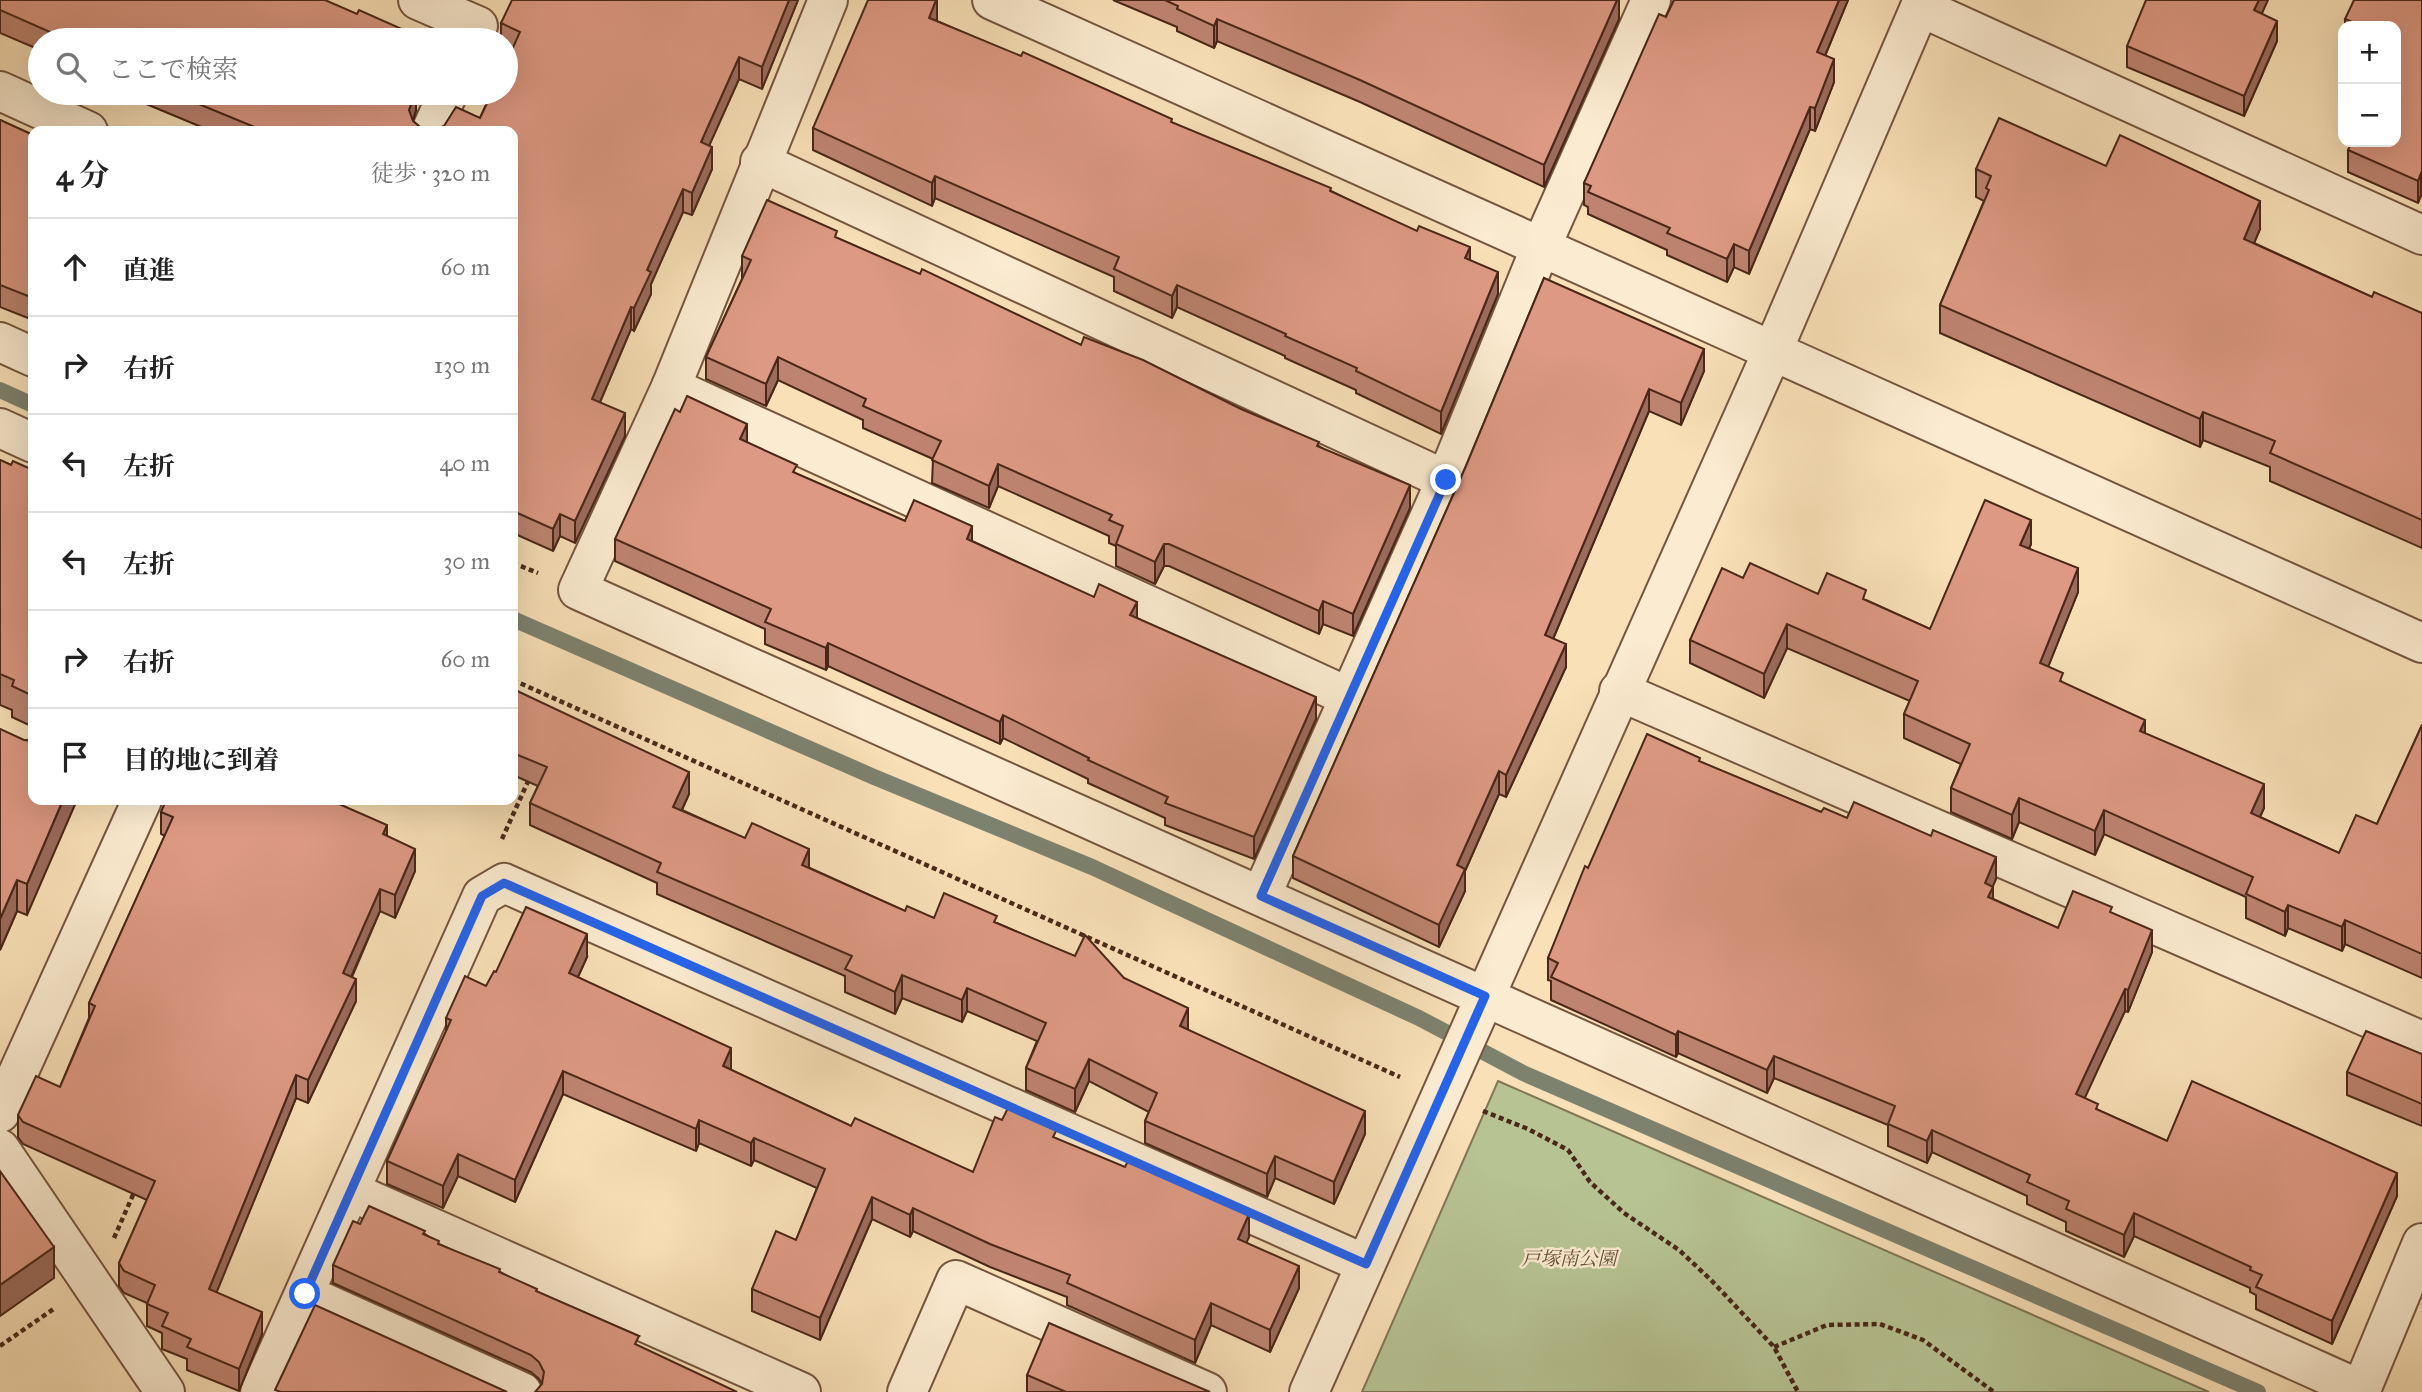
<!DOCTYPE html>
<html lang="ja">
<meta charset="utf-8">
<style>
:root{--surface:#fff;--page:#f6f6f6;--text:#222;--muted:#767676;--line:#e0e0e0}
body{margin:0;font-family:"IM FELL Great Primer","Noto Serif JP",serif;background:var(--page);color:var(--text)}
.controls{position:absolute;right:21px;top:21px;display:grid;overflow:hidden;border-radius:14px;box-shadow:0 7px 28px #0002}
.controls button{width:63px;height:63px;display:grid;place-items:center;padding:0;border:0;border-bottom:2px solid var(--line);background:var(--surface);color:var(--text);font:35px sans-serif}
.stop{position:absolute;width:21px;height:21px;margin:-16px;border:5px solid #2563eb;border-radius:50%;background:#fff}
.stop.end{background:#2563eb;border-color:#fff;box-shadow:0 2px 7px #0008}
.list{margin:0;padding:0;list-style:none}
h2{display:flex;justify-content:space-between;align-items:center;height:91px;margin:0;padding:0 28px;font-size:30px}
h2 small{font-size:23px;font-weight:400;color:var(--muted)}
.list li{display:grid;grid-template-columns:46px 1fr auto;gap:21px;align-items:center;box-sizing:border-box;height:98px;padding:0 28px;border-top:2px solid var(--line)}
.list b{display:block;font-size:26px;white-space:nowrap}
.list em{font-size:23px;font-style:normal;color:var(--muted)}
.icon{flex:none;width:38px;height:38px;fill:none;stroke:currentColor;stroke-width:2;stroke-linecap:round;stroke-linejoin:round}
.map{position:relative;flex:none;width:2422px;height:1392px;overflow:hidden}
.search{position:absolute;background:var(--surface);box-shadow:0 7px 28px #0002;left:28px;top:28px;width:490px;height:77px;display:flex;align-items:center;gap:18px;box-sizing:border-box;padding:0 24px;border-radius:38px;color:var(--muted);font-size:26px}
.panel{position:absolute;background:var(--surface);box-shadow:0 7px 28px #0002;left:28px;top:126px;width:490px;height:679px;border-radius:14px}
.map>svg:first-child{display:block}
</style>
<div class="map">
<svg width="2422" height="1392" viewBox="0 0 2422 1392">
<rect width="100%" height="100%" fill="#f9e0b7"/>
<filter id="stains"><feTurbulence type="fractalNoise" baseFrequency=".00286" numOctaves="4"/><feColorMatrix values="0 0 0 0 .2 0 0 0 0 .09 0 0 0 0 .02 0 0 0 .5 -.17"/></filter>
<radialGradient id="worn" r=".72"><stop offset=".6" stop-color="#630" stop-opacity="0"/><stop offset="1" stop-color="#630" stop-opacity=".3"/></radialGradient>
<polygon fill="#b7c393" stroke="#807556" stroke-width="2" points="1498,1081 2209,1392 1362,1392"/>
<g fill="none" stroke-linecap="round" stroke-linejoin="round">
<g stroke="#7d826f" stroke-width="16">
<polyline points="0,390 33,405"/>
<polyline points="513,619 874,777 1092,867 1419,1018 1523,1073 2258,1392"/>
</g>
<defs>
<g id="minor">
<polyline points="418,0 478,26"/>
<polyline points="828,0 671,387 578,590 2361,1390 2422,1243"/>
<path d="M 992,0 C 1467,216 1945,428 2422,643"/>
<polyline points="1920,7 2422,235"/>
<polyline points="0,91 88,131"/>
<polyline points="431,131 448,93"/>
<polyline points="760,162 1446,480"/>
<polyline points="0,342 33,357"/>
<polyline points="671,387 1349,697"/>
<polyline points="0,428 33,443"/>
<polyline points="1619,691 2422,1041"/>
<polyline points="1261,896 1446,480 1540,249 1651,0"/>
<polyline points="0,1113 142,800"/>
<polyline points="0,1149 165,1392"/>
<polyline points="352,1192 801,1392"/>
<polyline points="305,1294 522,1392"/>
<polyline points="260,1392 482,896 504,883 1365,1264"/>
<polyline points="907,1392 956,1280 1207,1392"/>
<polyline points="1309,1392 1773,350 1923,0"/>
</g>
</defs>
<use href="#minor" stroke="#765540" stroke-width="42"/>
<g stroke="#4a2719" stroke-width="4.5" stroke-dasharray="5 3.5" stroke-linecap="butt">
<polyline points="513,563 538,573"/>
<polyline points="513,680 1400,1077"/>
<polyline points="502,839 530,777"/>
<polyline points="1483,1111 1528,1129 1568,1150 1590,1182 1624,1213 1679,1250 1711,1280 1774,1347 1798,1392"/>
<polyline points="114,1238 136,1188"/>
<polyline points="0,1346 55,1308"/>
<polyline points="1774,1347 1827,1325 1880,1324 1923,1340 1994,1392"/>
</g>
<use href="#minor" stroke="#fbebd0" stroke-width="38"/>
</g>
<g fill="#be8471" stroke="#4a2719" stroke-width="2">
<polygon points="0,0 357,14 422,40 40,40 40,50 0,33"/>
<polygon points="798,0 762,89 739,79 709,145 712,169 692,215 683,212 651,284 651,294 634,331 631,329 600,402 625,436 575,543 560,536 553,551 513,533 513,131 211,131 139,101 139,97 130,93 416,93 416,110 413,121 421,128 433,130 480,118 511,50 506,48 506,40 501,40 501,23"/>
<polygon points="937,0 937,21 1331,191 1470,260 1498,294 1441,434 1356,393 1356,390 1285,358 1285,356 1177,307 1172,318 1114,291 1114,277 935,198 932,206 813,150 813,128"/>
<polygon points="1113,0 1619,0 1619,19 1544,187 1360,102 1217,41 1214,48 1177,31 1177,27"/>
<polygon points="1674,0 1848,0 1825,56 1834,82 1815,131 1810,129 1749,274 1734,267 1727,282 1667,255 1667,250 1588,214 1588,207 1584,205 1584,183 1666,17"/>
<polygon points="2422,0 2422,196 2421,195 2418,203 2348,172 2348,150 2396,142 2396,26 2345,26 2345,19"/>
<polygon points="2262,14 2277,41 2244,116 2127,67 2127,46"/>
<polygon points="0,120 33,135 33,320 0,307"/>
<polygon points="2106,166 2260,229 2254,243 2372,297 2422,313 2422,548 2270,481 2270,467 2203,440 2200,447 1940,333 1940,305 1984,201 1976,197 1976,169"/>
<polygon points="837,238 1081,345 1241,409 1319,446 1410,508 1353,636 1323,624 1319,634 1169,566 1164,566 1155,584 1116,566 1116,546 1109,543 1109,536 998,486 989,508 932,483 933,459 863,428 863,420 778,380 766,406 706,379 706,357 742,279 742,256"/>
<polygon points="1544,278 1704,371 1681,425 1649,411 1553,639 1566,667 1506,797 1499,794 1465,871 1465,891 1439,947 1293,878 1293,856 1466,466"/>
<polygon points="747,442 797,474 905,521 972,541 1137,618 1316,719 1254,859 1165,825 1165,818 1088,783 1088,779 1003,738 1000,744 828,666 826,670 765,644 765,629 615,561 615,539"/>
<polygon points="0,460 11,465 33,470 33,727 12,717 12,710 0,705"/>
<polygon points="2031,544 2029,549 2078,592 2048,667 2063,683 2264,808 2260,817 2339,853 2377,824 2422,725 2422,978 2345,944 2342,951 2288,928 2285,936 2246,918 2246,897 2104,834 2095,855 2019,822 2012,839 1951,812 1951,788 1961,764 1904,738 1904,714 1910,701 1787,648 1764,698 1690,663 1690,640 1743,578 1818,594 1866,600 1930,629"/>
<polygon points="513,683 515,690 689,794 682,810 905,911 934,918 997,923 1124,978 1188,1030 1365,1134 1334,1204 1275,1178 1267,1197 1145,1143 1145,1121 1149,1112 1089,1081 1075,1112 1026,1090 1026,1068 1037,1041 967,1011 962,1022 902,998 895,1014 845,992 845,976 657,894 657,883 530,825 530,803 538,786 513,775"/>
<polygon points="24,740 33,741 27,915 17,911 0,950"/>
<polygon points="1700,762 1821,812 1996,879 1992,887 1993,899 2058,928 2112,913 2152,952 2128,1012 2125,1011 2084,1098 2098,1110 2167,1141 2397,1196 2332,1344 2256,1309 2256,1295 2250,1292 2250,1288 2134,1236 2124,1257 2066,1231 2066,1222 2027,1204 2027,1196 1932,1152 1927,1163 1888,1146 1888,1125 1774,1078 1767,1093 1678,1053 1676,1057 1551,1000 1551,981 1548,980 1548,958 1588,868"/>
<polygon points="161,812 387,836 415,871 395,918 380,911 352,977 356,1001 308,1103 296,1098 216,1292 262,1334 239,1391 187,1370 187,1359 162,1349 162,1333 147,1326 147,1303 124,1293 119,1286 119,1263 147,1200 23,1144 18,1137 18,1115 60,1087 89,1018 89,1003 165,836 161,834"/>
<polygon points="587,957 578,977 731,1070 851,1126 973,1172 1002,1120 1057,1139 1249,1237 1246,1242 1299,1288 1270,1352 1211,1325 1195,1363 1067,1305 1067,1297 990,1267 913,1231 910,1237 872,1219 820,1340 752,1311 752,1289 796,1240 817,1188 754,1160 751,1166 699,1143 696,1151 563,1094 515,1202 458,1176 443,1208 387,1184 387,1161 446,1032 446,1018 486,986 496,972"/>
<polygon points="2422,1054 2422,1126 2347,1095 2347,1072"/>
<polygon points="360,1224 425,1234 439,1244 500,1272 537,1292 639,1336 542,1384 539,1379 531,1372 333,1283 333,1265"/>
<polygon points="1027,1375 1210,1392 1027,1392"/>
</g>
<g fill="#9b6b5c" stroke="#4a2719" stroke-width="2">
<polygon points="789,0 798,0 762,89 762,67"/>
<polygon points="936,0 937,0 937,21 929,18"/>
<polygon points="1617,0 1619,0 1619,19 1544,187 1544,165"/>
<polygon points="1839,0 1848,0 1817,75 1817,52"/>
<polygon points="2259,0 2268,0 2254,31 2254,10"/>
<polygon points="1217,19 1217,41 1214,48 1214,26"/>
<polygon points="2277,21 2277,41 2244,116 2244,96"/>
<polygon points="739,57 739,79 701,164 701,142"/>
<polygon points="1834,59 1834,82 1815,131 1815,108"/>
<polygon points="415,93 416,93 416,110 410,131 409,110"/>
<polygon points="1810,107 1810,129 1749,274 1749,251"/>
<polygon points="712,147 712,169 692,215 692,193"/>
<polygon points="2421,173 2421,195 2418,203 2418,181"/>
<polygon points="935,176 935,198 932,206 932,183"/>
<polygon points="683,189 683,212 651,284 651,294 634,331 634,308 647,270"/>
<polygon points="2260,201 2260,229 2244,267 2244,239"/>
<polygon points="1734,244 1734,267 1727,282 1727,259"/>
<polygon points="1470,247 1470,270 1465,258"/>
<polygon points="1498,272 1498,294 1441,434 1441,412"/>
<polygon points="1177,285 1177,307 1172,318 1172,296"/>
<polygon points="631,307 631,329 592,421 592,399"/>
<polygon points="1704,349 1704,371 1681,425 1681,403"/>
<polygon points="778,357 778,380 766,406 766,384"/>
<polygon points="1649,389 1649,411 1545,658 1545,635"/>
<polygon points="2203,412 2203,440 2200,447 2200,419"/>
<polygon points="625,413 625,436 575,543 575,521"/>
<polygon points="747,424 747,446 740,439"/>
<polygon points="998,464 998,486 989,508 989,486"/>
<polygon points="1410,485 1410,508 1353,636 1353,614"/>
<polygon points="560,514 560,536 553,551 553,529"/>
<polygon points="2031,520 2031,544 2020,569 2020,545"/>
<polygon points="972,526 972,549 967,539"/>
<polygon points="1164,544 1164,566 1155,584 1155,562"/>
<polygon points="2078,568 2078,592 2040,687 2040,663"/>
<polygon points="1323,601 1323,624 1319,634 1319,611"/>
<polygon points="1137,602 1137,624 1130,615"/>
<polygon points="1787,624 1787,648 1764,698 1764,674"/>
<polygon points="828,643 828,666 826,670 826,648"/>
<polygon points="1566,644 1566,667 1506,797 1506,775"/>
<polygon points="1316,697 1316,719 1254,859 1254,837"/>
<polygon points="1003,715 1003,738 1000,744 1000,722"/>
<polygon points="2145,720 2145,743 2140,731"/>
<polygon points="1499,771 1499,794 1465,871 1465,891 1439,947 1439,925 1457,865"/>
<polygon points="689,772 689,794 673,829 673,807"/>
<polygon points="2264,784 2264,808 2251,837 2251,813"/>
<polygon points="2019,798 2019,822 2012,839 2012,815"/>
<polygon points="63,800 77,800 27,915 27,884"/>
<polygon points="2104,810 2104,834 2095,855 2095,831"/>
<polygon points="387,825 387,847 383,834"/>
<polygon points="415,849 415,871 395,918 395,895"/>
<polygon points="809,849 809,871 802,865"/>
<polygon points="1996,857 1996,879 1989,895 1993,887 1993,909 1988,920 1985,883"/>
<polygon points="17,880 17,911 0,950 0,919"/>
<polygon points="380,889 380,911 343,995 343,973"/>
<polygon points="2288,905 2288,928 2285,936 2285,912"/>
<polygon points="2345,920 2345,944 2342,951 2342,927"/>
<polygon points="2152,930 2152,952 2128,1012 2128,990"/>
<polygon points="587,934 587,957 569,996 569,973"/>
<polygon points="902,975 902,998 895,1014 895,992"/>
<polygon points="356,979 356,1001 308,1103 308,1080"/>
<polygon points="967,988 967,1011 962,1022 962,1000"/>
<polygon points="2125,989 2125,1011 2076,1117 2076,1094"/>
<polygon points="1188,1008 1188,1030 1180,1026"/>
<polygon points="1678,1031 1678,1053 1676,1057 1676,1035"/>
<polygon points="731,1048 731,1070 723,1066"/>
<polygon points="1774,1056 1774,1078 1767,1093 1767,1070"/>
<polygon points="1089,1059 1089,1081 1075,1112 1075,1089"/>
<polygon points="563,1071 563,1094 515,1202 515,1180"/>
<polygon points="296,1075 296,1098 209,1311 209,1289"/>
<polygon points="1365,1111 1365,1134 1334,1204 1334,1182"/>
<polygon points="699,1120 699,1143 696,1151 696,1129"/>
<polygon points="1932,1130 1932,1152 1927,1163 1927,1141"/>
<polygon points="754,1138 754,1160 751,1166 751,1143"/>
<polygon points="458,1154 458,1176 443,1208 443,1186"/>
<polygon points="1275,1156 1275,1178 1267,1197 1267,1174"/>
<polygon points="2397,1173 2397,1196 2332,1344 2332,1321"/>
<polygon points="872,1197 872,1219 820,1340 820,1318"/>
<polygon points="913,1208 913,1231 910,1237 910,1215"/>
<polygon points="2134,1213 2134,1236 2124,1257 2124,1235"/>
<polygon points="1249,1214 1249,1237 1238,1261 1238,1239"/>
<polygon points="54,1247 54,1278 0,1316 0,1285"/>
<polygon points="1299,1266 1299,1288 1270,1352 1270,1330"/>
<polygon points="1211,1303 1211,1325 1195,1363 1195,1340"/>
<polygon points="262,1312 262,1334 239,1391 239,1369"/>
</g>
<g fill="#dd9983" stroke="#4a2719" stroke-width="2">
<polygon points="0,0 325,0 357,14 359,10 422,38 421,40 68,40 0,10"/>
<polygon points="512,0 789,0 762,67 739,57 701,142 712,147 692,193 683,189 647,270 651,272 634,308 631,307 592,399 625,413 575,521 560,514 553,529 513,511 513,131 264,131 172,93 415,93 409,110 413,121 421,128 433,130 444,126 456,107 480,118 492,93 506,93 506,63 520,32 501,23"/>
<polygon points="868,0 936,0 929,18 1021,56 1023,52 1172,119 1171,122 1331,188 1330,191 1417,231 1419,226 1470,247 1465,258 1498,272 1441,412 1356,371 1357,368 1285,336 1286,334 1177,285 1172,296 1114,269 1119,257 935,176 932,183 813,128"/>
<polygon points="1165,0 1617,0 1544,165 1360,80 1217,19 1214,26 1177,9 1178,6"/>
<polygon points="1674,0 1839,0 1817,52 1834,59 1815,108 1810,107 1749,251 1734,244 1727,259 1667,233 1670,228 1588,192 1591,186 1584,183 1659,14 1666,17"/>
<polygon points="2146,0 2259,0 2254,10 2277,21 2244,96 2127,46"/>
<polygon points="2354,0 2422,0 2422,174 2421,173 2418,181 2348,150 2352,142 2396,142 2396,26 2362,26 2345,19"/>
<polygon points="1999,118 2106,166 2120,135 2260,201 2244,239 2372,297 2374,292 2422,313 2422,520 2270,453 2275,441 2203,412 2200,419 1940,305 1989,190 1986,188 1991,176 1976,169"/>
<polygon points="0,120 33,135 33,298 0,285"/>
<polygon points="767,200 837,231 835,237 920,274 922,269 1081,345 1084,337 1143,360 1241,409 1319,442 1317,446 1410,485 1353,614 1323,601 1319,611 1169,544 1164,544 1155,562 1116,544 1123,526 1109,520 1112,515 998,464 989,486 932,460 941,441 863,406 866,399 778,357 766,384 706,357 751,260 742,256"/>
<polygon points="1544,278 1704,349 1681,403 1649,389 1545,635 1566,644 1506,775 1499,771 1457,865 1465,869 1439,925 1293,856 1466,466"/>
<polygon points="687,396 747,424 740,439 797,465 793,472 905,521 914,500 972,526 967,539 1094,597 1099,584 1137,602 1130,615 1316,697 1254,837 1165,803 1168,797 1088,760 1089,758 1003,715 1000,722 828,643 826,648 765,622 771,609 615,539 675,409 680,412"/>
<polygon points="0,460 11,465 13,461 33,470 33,696 12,686 14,680 0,674"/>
<polygon points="1985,500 2031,520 2020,545 2078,568 2040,663 2063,673 2060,681 2145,720 2140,731 2264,784 2251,813 2339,853 2356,815 2377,824 2422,725 2422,954 2345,920 2342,927 2288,905 2285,912 2246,894 2253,877 2104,810 2095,831 2019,798 2012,815 1951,788 1970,744 1904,714 1918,681 1787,624 1764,674 1690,640 1722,568 1743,578 1750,563 1818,594 1827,573 1866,590 1863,599 1930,629"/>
<polygon points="513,689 689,772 673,807 745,838 752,823 809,849 802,865 905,911 907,906 934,918 944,893 997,916 994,922 1075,956 1085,935 1124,978 1188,1008 1180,1026 1365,1111 1334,1182 1275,1156 1267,1174 1145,1121 1157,1093 1089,1059 1075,1089 1026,1068 1046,1023 967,988 962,1000 902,975 895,992 845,969 852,956 657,872 661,863 530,803 547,767 513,753"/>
<polygon points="0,729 24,740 33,741 33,800 63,800 27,884 17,880 0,919"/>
<polygon points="1647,734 1700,758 1699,761 1821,812 1824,808 1847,818 1854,802 1931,836 1933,830 1996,857 1985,883 1993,887 1988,897 2058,928 2073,891 2112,907 2110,912 2152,930 2128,990 2125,989 2076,1094 2098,1104 2096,1109 2167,1141 2192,1081 2397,1173 2332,1321 2256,1287 2262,1275 2250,1270 2251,1267 2134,1213 2124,1235 2066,1209 2069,1201 2027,1182 2030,1175 1932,1130 1927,1141 1888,1124 1895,1106 1774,1056 1767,1070 1678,1031 1676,1035 1551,977 1558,963 1548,958 1585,866 1588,868"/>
<polygon points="166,800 330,800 387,825 383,834 415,849 395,895 380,889 343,973 356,979 308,1080 296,1075 209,1289 262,1312 239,1369 187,1347 191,1339 162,1326 168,1313 147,1304 155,1285 124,1271 119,1263 155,1181 23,1122 18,1115 36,1076 60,1087 95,1006 89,1003 173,817 161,812"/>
<polygon points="526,907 587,934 569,973 731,1048 723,1066 851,1126 855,1118 973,1172 995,1117 1002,1120 1008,1108 1057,1129 1053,1137 1125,1167 1128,1161 1249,1214 1238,1239 1299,1266 1270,1330 1211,1303 1195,1340 1067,1283 1070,1275 990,1244 913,1208 910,1215 872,1197 820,1318 752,1289 776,1231 796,1240 825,1169 754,1138 751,1143 699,1120 696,1129 563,1071 515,1180 458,1154 443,1186 387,1161 451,1020 446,1018 465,976 486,986 494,971 496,972"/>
<polygon points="2366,1031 2422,1054 2422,1104 2347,1072"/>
<polygon points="0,1171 54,1247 0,1285"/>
<polygon points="369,1206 425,1231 423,1234 439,1241 438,1244 500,1269 499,1272 537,1289 536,1291 639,1336 635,1344 737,1392 535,1392 542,1384 544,1372 539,1362 531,1355 333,1265 353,1221 360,1224"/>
<polygon points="315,1305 507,1392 281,1392 275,1390"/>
<polygon points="1049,1323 1210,1392 1066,1392 1027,1375"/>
</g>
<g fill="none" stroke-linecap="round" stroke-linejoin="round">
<polyline stroke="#2563eb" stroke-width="9" points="305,1294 482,896 504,883 1366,1264 1485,996 1261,896 1446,480"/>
</g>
<g text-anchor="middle" stroke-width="5" stroke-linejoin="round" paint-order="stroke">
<g font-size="19" font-style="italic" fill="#654e38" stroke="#fbebd0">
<text x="1569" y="1265">戸塚南公園</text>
</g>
</g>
<rect width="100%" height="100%" filter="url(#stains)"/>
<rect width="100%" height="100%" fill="url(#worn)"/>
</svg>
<div class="controls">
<button>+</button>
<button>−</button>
</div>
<div class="stop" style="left:305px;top:1294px"></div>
<div class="stop end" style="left:1446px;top:480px"></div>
<div class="search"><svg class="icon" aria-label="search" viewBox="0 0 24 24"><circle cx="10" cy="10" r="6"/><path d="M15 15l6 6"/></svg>ここで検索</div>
<section class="panel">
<h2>4 分<small>徒歩 · 320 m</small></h2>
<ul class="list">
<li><svg class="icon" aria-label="ahead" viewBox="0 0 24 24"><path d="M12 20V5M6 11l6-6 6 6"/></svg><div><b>直進</b></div><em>60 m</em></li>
<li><svg class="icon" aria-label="right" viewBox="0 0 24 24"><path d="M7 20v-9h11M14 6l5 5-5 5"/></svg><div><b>右折</b></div><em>130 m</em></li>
<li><svg class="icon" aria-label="left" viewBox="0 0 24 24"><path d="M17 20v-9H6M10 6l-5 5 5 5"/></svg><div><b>左折</b></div><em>40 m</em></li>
<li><svg class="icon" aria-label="left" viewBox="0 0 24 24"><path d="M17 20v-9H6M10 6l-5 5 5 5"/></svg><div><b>左折</b></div><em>30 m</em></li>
<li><svg class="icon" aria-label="right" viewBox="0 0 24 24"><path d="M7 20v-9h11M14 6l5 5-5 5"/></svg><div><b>右折</b></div><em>60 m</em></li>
<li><svg class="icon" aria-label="arrive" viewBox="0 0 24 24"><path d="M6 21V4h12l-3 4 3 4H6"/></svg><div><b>目的地に到着</b></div></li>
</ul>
</section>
</div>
